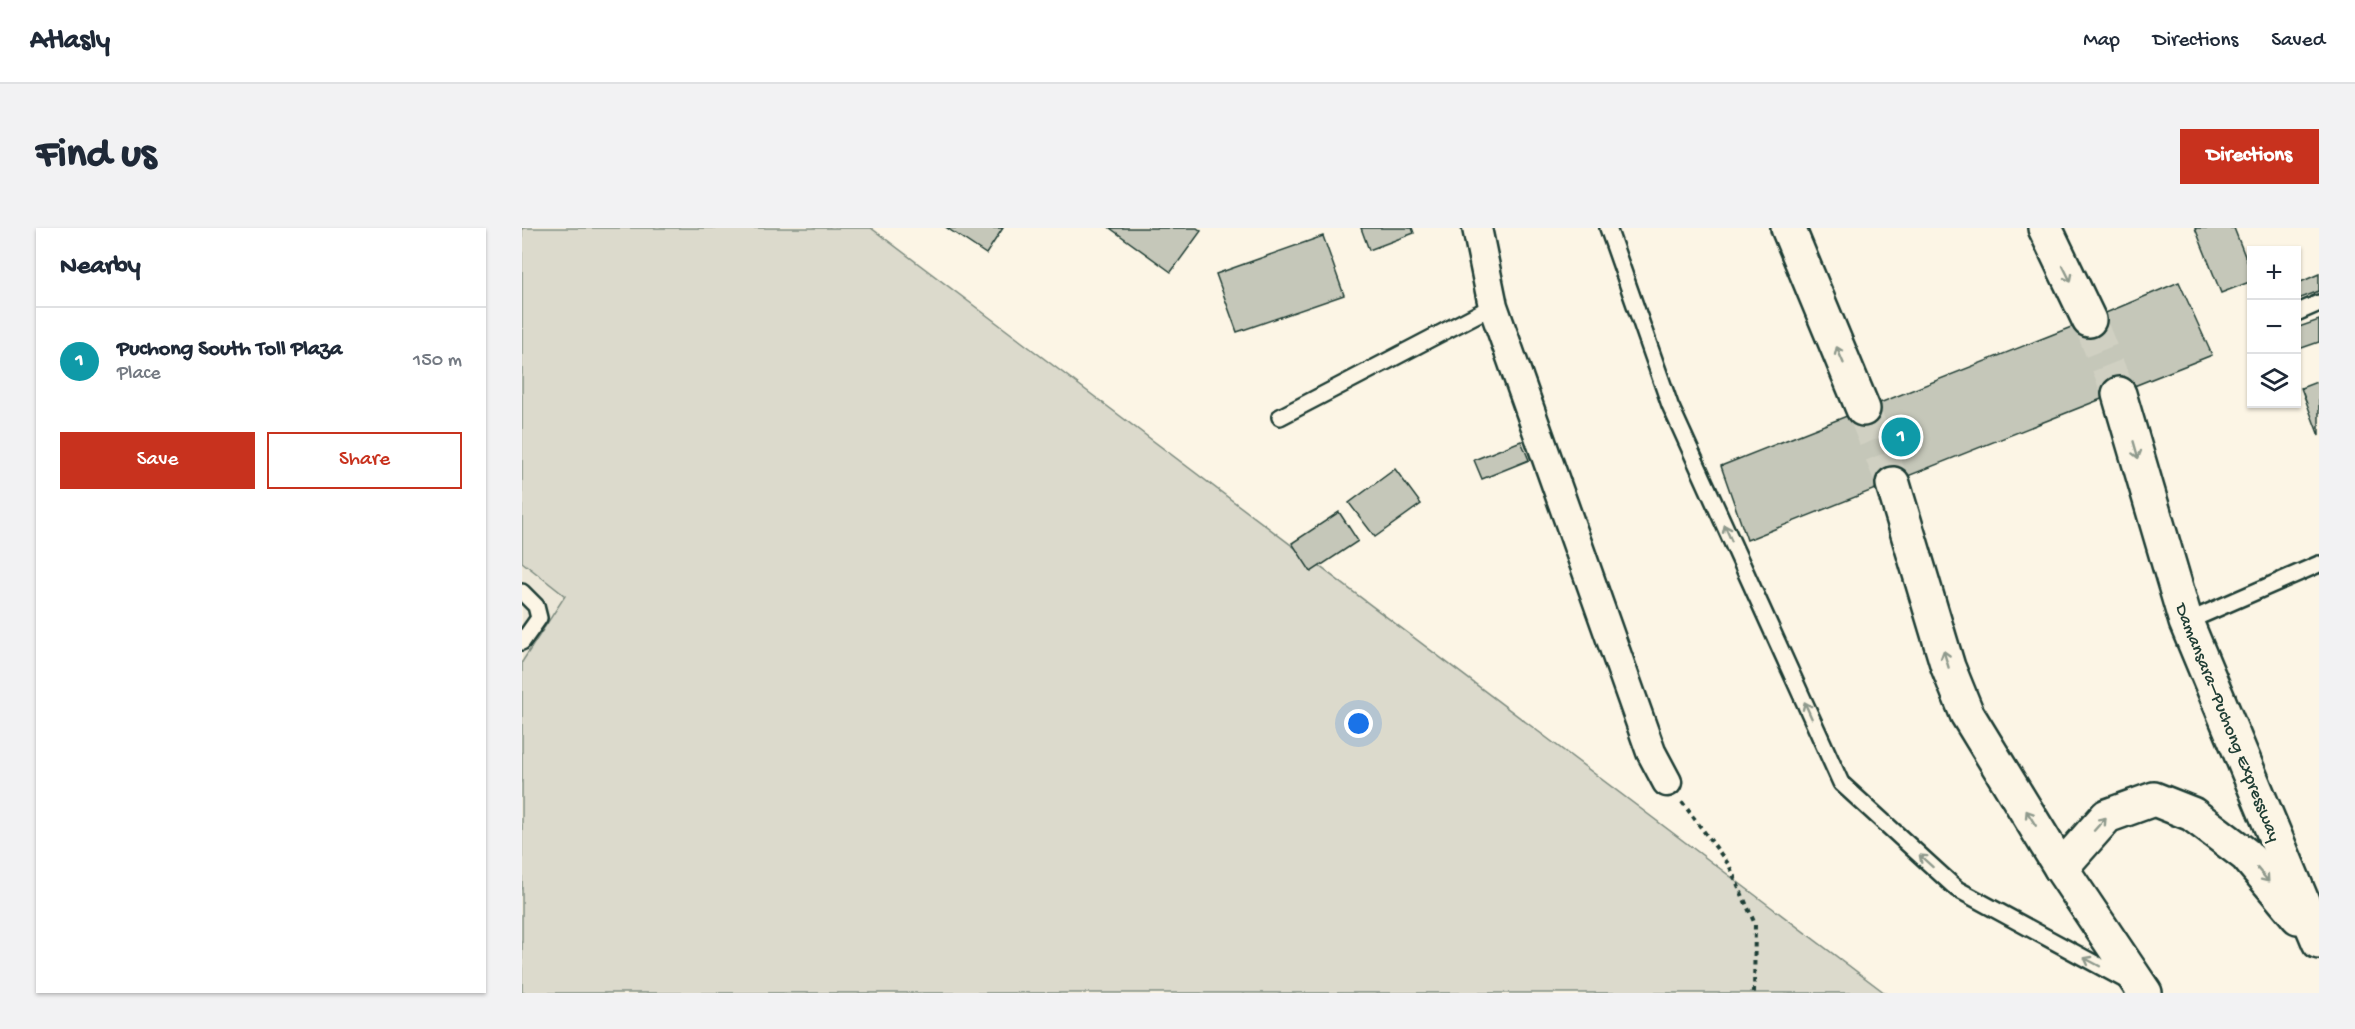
<!DOCTYPE html>
<meta charset="utf-8">
<style>
:root{--surface:#fff;--page:#f2f2f3;--text:#1f2937;--muted:#747a83;--line:#e0e1e3;--accent:#c8321e}
body{margin:0;font-family:"Gochi Hand",sans-serif;background:var(--page);color:var(--text)}
.controls{position:absolute;right:18px;top:18px;display:grid;overflow:hidden;border-radius:0px;box-shadow:0 2px 4px #0004}
.controls button{width:54px;height:54px;display:grid;place-items:center;padding:0;border:0;border-bottom:2px solid var(--line);background:var(--surface);color:var(--text);font:30px sans-serif}
.you{position:absolute;left:837px;top:496px;width:21px;height:21px;margin:-15px;border:4px solid #fff;border-radius:50%;background:#1a73e8;box-shadow:0 0 0 9px #1a73e833}
.badge{display:grid;place-items:center;width:39px;height:39px;border-radius:50%;background:var(--accent);color:#fff;font-size:20px;font-weight:700}
.pin{position:absolute;translate:-50% -50%;border:3px solid #fff;box-shadow:0 2px 6px #0006}
.list{margin:0;padding:0;list-style:none}
h2{display:flex;justify-content:space-between;align-items:center;height:78px;margin:0;padding:0 24px;font-size:26px}
h2 small{font-size:20px;font-weight:400;color:var(--muted)}
.list li{display:grid;grid-template-columns:39px 1fr auto;gap:18px;align-items:center;box-sizing:border-box;height:108px;padding:0 24px;border-top:2px solid var(--line)}
.list b{display:block;font-size:22px;white-space:nowrap}
.list p{margin:0;font-size:20px;white-space:nowrap;color:var(--muted)}
.list em{font-size:20px;font-style:normal;color:var(--muted)}
.actions{display:flex;gap:12px;padding:18px 24px}
.actions a{flex:1;padding:14px 0;border:2px solid var(--accent);border-radius:0px;text-align:center;font-size:21px;color:var(--accent)}
.actions .main{background:var(--accent);color:#fff}
.icon{flex:none;width:33px;height:33px;fill:none;stroke:currentColor;stroke-width:2;stroke-linecap:round;stroke-linejoin:round}
.map{position:relative;flex:none;width:1797px;height:765px;overflow:hidden;border-radius:0px}
header{display:flex;align-items:center;gap:36px;box-sizing:border-box;height:84px;padding:0 30px;background:var(--surface);border-bottom:2px solid var(--line)}
header strong{font-size:28px}
nav{display:flex;gap:33px;margin-inline-start:auto;font-size:21px}
.intro{display:flex;align-items:center;justify-content:space-between;box-sizing:border-box;height:144px;padding:0 36px}
h1{margin:0;font-size:42px}
.button{padding:15px 27px;border-radius:0px;background:var(--accent);color:#fff;font-size:21px;font-weight:700}
main{display:flex;gap:36px;padding:0 36px}
aside{flex:1;background:var(--surface);border-radius:0px;box-shadow:0 2px 4px #0004}
.map>svg:first-child{display:block}
</style>
<header>
<strong>Atlasly</strong>
<nav><a>Map</a><a>Directions</a><a>Saved</a></nav>
</header>
<div class="intro"><h1>Find us</h1><a class="button">Directions</a></div>
<main>
<aside>
<h2>Nearby<small></small></h2>
<ul class="list">
<li><span class="badge" style="background:#0f9aa8">1</span><div><b>Puchong South Toll Plaza</b><p>Place</p></div><em>150 m</em></li>
</ul>
<div class="actions"><a class="main">Save</a><a>Share</a></div>
</aside>
<div class="map">
<svg width="1797" height="765" viewBox="0 0 1797 765">
<rect width="100%" height="100%" fill="#fcf5e5"/>
<filter id="ink" filterUnits="userSpaceOnUse"><feTurbulence type="fractalNoise" baseFrequency=".0167" numOctaves="2"/><feDisplacementMap in="SourceGraphic" scale="12" xChannelSelector="R" yChannelSelector="G"/><feConvolveMatrix kernelMatrix="1 2 1 2 8 2 1 2 1" color-interpolation-filters="sRGB"/></filter>
<g filter="url(#ink)">
<polygon fill="#ece7d8" points="0,334 43,368 0,434"/>
<polygon fill="#dcdacc" stroke="#7e8c80" stroke-width="1.5" points="0,0 349,0 1363,765 0,765 0,434 43,368 0,334"/>
<g fill="#c5c7b9" stroke="#1f3d34" stroke-width="1.5">
<polygon points="425,0 481,0 464,26"/>
<polygon points="588,0 675,0 679,3 649,44"/>
<polygon points="839,0 890,0 892,5 847,22"/>
<polygon points="1673,0 1712,0 1730,46 1730,53 1699,65"/>
<polygon points="801,8 822,67 715,104 694,46"/>
<polygon points="1797,46 1797,63 1774,72 1774,56"/>
<polygon points="1657,54 1690,127 1225,312 1199,238 1567,92"/>
<polygon points="1797,92 1797,114 1774,122 1774,100"/>
<polygon points="1797,153 1797,208 1779,160"/>
<polygon points="999,213 1007,232 960,251 952,232"/>
<polygon points="873,241 899,276 853,309 827,275"/>
<polygon points="817,284 836,313 789,344 770,315"/>
</g>
<g fill="none" stroke-linecap="round" stroke-linejoin="round">
<g stroke="#d0d0c2" stroke-width="33" stroke-dasharray="33 16" stroke-linecap="butt">
<polyline points="1567,92 1597,166"/>
<polyline points="1341,181 1371,256"/>
</g>
<defs>
<g id="lane">
<polyline points="1086,0 1148,177 1319,555 1435,661 1605,753"/>
<polyline points="1774,85 1797,75"/>
<polyline points="758,189 971,78"/>
<polyline points="0,364 14,378 17,390 0,414"/>
<polyline points="1664,394 1797,336"/>
</g>
<polyline id="street" points="955,0 971,78 1129,524 1145,554"/>
<g id="highway">
<polyline points="1266,0 1341,181"/>
<polyline points="1523,0 1567,92"/>
<polyline points="1597,166 1664,394 1797,714"/>
<polyline points="1371,256 1426,439 1445,486 1539,640 1623,765"/>
<polyline points="1539,640 1585,588 1632,571 1670,586 1724,627 1776,689"/>
</g>
</defs>
<use href="#lane" stroke="#1f3d34" stroke-width="20"/>
<use href="#street" stroke="#1f3d34" stroke-width="33"/>
<use href="#highway" stroke="#1f3d34" stroke-width="38"/>
<polyline stroke="#1f3d34" stroke-width="4" stroke-dasharray="4.5 4.5" stroke-linecap="butt" points="1160,574 1207,637 1233,696 1232,765"/>
<use href="#lane" stroke="#fcf5e5" stroke-width="15"/>
<use href="#street" stroke="#fcf5e5" stroke-width="28"/>
<use href="#highway" stroke="#fcf5e5" stroke-width="33"/>
</g>
<defs><path id="oneway-shaft" d="M-6 0H5M1.5-3L5.5 0L1.5 3" fill="none" stroke-width="1.6" stroke-linecap="round" stroke-linejoin="round" transform="scale(1.5)"/></defs>
<g stroke="#8e998c">
<use href="#oneway-shaft" transform="translate(1545 46) rotate(64)"/>
<use href="#oneway-shaft" transform="translate(1318 127) rotate(-113)"/>
<use href="#oneway-shaft" transform="translate(1614 222) rotate(74)"/>
<use href="#oneway-shaft" transform="translate(1206 305) rotate(-114)"/>
<use href="#oneway-shaft" transform="translate(1424 431) rotate(-107)"/>
<use href="#oneway-shaft" transform="translate(1286 482) rotate(-114)"/>
<use href="#oneway-shaft" transform="translate(1509 590) rotate(-122)"/>
<use href="#oneway-shaft" transform="translate(1578 596) rotate(-48)"/>
<use href="#oneway-shaft" transform="translate(1404 633) rotate(-138)"/>
<use href="#oneway-shaft" transform="translate(1741 647) rotate(50)"/>
<use href="#oneway-shaft" transform="translate(1570 734) rotate(-152)"/>
</g>
</g>
<g text-anchor="middle" stroke-width="5" stroke-linejoin="round" paint-order="stroke">
<g font-size="18" fill="#1f3d34" stroke="#fcf5e5">
<text transform="translate(1707 494) rotate(68)" y="6">Damansara–Puchong Expressway</text>
</g>
</g>
</svg>
<div class="controls">
<button>+</button>
<button>−</button>
<button><svg class="icon" aria-label="layers" viewBox="0 0 24 24"><path d="M12 4l9 5-9 5-9-5zM3 14l9 5 9-5"/></svg></button>
</div>
<div class="you"></div>
<div class="pin badge" style="left:1379px;top:209px;background:#0f9aa8">1</div>
</div>
</main>
